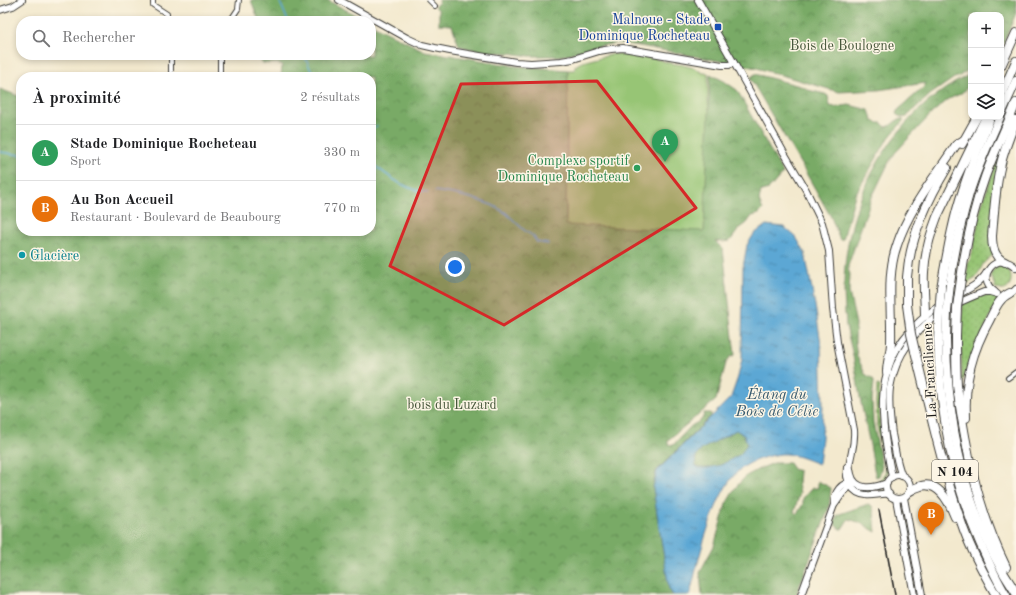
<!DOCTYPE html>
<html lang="fr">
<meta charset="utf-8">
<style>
:root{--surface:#fff;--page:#f2f2f2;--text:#202124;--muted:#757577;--line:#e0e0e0;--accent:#d93025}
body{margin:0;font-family:"Old Standard TT",serif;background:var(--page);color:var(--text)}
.controls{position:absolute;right:12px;top:12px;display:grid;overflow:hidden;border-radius:8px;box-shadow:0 2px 6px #0003}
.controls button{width:36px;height:36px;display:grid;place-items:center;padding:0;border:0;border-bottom:1px solid var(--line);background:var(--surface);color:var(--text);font:20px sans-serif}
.you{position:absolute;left:455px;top:267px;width:14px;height:14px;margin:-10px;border:3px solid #fff;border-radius:50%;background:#1a73e8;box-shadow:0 0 0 6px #1a73e833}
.badge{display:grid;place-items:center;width:26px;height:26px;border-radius:50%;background:var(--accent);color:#fff;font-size:13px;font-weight:700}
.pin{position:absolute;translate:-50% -33px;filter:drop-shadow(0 1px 2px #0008)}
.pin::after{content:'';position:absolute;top:21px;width:14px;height:12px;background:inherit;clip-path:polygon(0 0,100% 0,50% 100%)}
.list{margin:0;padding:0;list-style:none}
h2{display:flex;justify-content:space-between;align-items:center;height:52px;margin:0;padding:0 16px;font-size:17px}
h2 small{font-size:13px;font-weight:400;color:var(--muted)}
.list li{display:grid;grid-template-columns:26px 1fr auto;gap:12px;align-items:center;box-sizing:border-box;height:56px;padding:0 16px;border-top:1px solid var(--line)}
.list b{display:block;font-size:15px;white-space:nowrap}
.list p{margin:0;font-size:13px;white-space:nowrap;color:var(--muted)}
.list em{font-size:13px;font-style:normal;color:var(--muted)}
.icon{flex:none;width:22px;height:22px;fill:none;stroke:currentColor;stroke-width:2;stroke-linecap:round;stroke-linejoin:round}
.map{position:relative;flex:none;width:1016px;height:595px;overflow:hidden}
.search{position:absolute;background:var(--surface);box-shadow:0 2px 6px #0003;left:16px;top:16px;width:360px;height:44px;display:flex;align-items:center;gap:10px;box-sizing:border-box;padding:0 14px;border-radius:16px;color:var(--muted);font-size:15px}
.panel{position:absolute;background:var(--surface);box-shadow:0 2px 6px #0003;left:16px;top:72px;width:360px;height:164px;border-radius:16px}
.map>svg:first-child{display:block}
</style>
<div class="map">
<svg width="1016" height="595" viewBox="0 0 1016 595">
<defs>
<pattern id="grass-dots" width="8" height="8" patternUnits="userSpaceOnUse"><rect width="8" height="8" fill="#97c574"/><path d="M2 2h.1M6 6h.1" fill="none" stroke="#82a964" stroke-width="1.8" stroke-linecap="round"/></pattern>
<pattern id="forest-crowns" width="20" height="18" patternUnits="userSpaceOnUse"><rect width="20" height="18" fill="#79aa66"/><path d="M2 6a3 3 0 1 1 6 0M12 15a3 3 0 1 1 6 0" fill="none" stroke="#628a53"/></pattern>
<pattern id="water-ripples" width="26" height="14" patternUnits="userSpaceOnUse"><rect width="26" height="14" fill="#5ca7d4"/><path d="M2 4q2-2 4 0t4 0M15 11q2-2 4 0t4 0" fill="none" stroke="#4b87ab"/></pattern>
</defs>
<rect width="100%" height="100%" fill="#fcf5e5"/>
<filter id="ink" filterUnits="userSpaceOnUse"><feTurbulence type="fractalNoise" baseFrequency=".025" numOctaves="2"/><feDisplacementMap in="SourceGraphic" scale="8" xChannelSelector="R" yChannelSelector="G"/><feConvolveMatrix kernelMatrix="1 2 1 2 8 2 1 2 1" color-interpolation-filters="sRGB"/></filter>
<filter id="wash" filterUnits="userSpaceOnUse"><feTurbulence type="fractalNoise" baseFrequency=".012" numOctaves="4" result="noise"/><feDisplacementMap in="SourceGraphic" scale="16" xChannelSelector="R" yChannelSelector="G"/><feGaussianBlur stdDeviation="0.9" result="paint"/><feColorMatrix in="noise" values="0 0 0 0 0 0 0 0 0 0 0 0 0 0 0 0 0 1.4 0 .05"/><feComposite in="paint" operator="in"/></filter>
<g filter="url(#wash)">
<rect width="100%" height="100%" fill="#f3e9ce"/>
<g fill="url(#grass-dots)" stroke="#5a7048">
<polygon points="1003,147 993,255 988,259 983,264 976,278 966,284 968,262 970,260 973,249 981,207 994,169"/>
<path d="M 1002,265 C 1016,268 1014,300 994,287 L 996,285 L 993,282 L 993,278 L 990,278 C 991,271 995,266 1002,265 Z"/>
<polygon points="984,295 989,295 998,298 966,373 962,384 961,341 963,304"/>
<polygon points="877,385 880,386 879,398 880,423 888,471 883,481 879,483 879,482 886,471 877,426 876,402"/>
</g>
<g fill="url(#forest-crowns)" stroke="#4a6341">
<polygon points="251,0 327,0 367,21 259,21"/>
<path d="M 439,0 L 1016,0 L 1016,13 L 1003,44 L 1001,46 L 1001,15 L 971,15 L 971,68 L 958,77 L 954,78 L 931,94 L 910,113 L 907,117 C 903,118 900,117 896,114 L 897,111 L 924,87 L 926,83 L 878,90 L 839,92 L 757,68 L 640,46 L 617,43 L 594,47 L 561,56 L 529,56 L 510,53 L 484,52 L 459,46 L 452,25 L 439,24 L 439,11 L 435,6 L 439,2 Z"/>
<path d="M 371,24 L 384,31 L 425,51 L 515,66 L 568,70 L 566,218 L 704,231 L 710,74 L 724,81 L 737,90 L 783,173 L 769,189 L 761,191 L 759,201 L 763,210 L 759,214 L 752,216 L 747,223 L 739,229 L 730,241 L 723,242 L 715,241 L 723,249 L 735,355 L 730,357 L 726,363 L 716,400 L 668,440 L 668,444 L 673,445 C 679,439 685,432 691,426 C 698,421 702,423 704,413 L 711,413 L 711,416 L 656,471 L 653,488 L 669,589 L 673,595 L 0,595 L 0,89 L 21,97 L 21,231 L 371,231 L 371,77 L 281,77 L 282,65 C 275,61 268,66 261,62 L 261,55 L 371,55 Z"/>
<path d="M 755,74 L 804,87 L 808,90 L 825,94 L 828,96 L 830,106 L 836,107 L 849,105 L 869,110 C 872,118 872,124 882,123 L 886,127 C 893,126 894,119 903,119 L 903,121 L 887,140 L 855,195 L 843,239 L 840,240 L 831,217 L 810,180 L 750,78 Z"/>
<path d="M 971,74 L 971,85 L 960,94 L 949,99 L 932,113 L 895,153 L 889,162 L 871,199 L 848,266 L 848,269 L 850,274 L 849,292 L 856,324 L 855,341 L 857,356 L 865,374 L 873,379 L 874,382 L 872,401 L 873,422 L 882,466 L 879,476 L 876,477 C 873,467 872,455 870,445 C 867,431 864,417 861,403 C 858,387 856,371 853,356 C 851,346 848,336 846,326 C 845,322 846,318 845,314 C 845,306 844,298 844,290 C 843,203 891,112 971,74 Z"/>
<polygon points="736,430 744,435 747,445 741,454 721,465 708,468 699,468 695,465 696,456 702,449"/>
<polygon points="774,463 789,463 793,469 799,471 798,483 800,493 794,512 797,514 803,504 803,498 812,488 818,488 818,481 831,488 829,508 796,595 702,595 700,573 702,568 714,546 726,504 736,487 746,476 759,469"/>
<polygon points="868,504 872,506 874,512 876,532 861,523 849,519 847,521 842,529 840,529 835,525 835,521 837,515"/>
</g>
<polygon fill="#97c574" stroke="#5a7048" points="614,54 627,54 635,56 657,59 670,63 683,65 694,68 703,73 708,73 708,101 709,111 704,231 566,225 568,70 575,70 575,66 580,63 586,61"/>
<path fill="url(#water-ripples)" stroke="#3c6278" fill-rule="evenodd" d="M 766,225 L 784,227 L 796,237 L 805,253 L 815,305 L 821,344 L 823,403 L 822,438 L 819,464 C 807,460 793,453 781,454 C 767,456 752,460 741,469 C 715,487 697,564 690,595 L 673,595 L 669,589 L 653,488 L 657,471 L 731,397 L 738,377 L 742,359 L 743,267 L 747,245 L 754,234 ZM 736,430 L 744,435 L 747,444 L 741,454 L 721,465 L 708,468 L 699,468 L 695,465 L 696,456 L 702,449 Z"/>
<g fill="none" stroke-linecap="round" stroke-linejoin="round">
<g stroke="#5ca7d4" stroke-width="1.5">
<polyline points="279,0 288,21"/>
<polyline points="304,55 314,77"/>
<polyline points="371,130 377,126"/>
<polyline points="0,152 21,155"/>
<path d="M 371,163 C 390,177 404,190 428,192"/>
<polyline points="435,191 453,194 471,198 492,205 506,213 524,230 533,236 537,242 548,244"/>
</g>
</g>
</g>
<g filter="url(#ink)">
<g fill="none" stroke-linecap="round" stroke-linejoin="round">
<defs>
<g id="street">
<polyline points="153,0 153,5 167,14 167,21"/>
<polyline points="429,0 435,6"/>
<polyline points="230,21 238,9 239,0"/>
<polyline points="171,55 171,77"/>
<polyline points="220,77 220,55"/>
<polyline points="1008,378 1016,372"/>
</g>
<g id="secondary">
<polyline points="339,0 407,38 422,45 435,48 450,51 516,62 531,63 561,61 573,59 599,51 611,49 623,48 722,65 729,65 734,63"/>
<path d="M 698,0 L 734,63 L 783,151 L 806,190 L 822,223 L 829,251 L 833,309 L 837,342 L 854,430 C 855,443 852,450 850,461 C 849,465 850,470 851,474 C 855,492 874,488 887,483"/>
<polyline points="0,10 13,6 22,0"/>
<path d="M 995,292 C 973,277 998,249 1016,268"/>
<polyline points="1007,294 1013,292 1016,289"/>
<path d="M 847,467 C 845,480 852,494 866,495 C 874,496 881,493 889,494"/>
<circle cx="898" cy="487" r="12"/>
<path d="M 902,476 C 896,462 895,448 892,434 C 890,418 888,403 890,388 C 895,356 917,326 945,310 C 957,303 971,297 984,292 L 990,292 L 997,294"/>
<path d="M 892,477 C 877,402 872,350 943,303 C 958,293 978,288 987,272"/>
<polyline points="904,498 922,595"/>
<polyline points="896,499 914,595"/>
<polyline points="835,504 842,494 852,484"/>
<path d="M 801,595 L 834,505 C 834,492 841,482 854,482"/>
</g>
<g id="highway">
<polyline points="1001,66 1016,33"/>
<polyline points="1001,95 1016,61"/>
<polyline points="1001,114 1016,81"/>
<polyline points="962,144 977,117"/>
<path d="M 1005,262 C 994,258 992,247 992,236 C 994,214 995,190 1000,168 C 1003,152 1010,136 1016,120"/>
<path d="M 961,279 C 966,244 973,210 985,177 C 994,152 1006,128 1016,103"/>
<path d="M 950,284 C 954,254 960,224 969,194 C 977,168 989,142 1000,117"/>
<path d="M 941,288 C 947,255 952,222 963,190 C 970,166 980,144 989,121"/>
<path d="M 907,305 C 907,295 907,286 907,277 C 910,237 927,201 947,168"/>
<path d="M 925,316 C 925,301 923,287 924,272 C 925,253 930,235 937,217 L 986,117"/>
<path d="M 956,336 C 956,352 956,368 957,385 C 959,402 962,419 965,436 C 973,482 986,526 1006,567"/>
<path d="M 946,338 C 947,419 963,501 1003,572 C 1007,579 1012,586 1016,593"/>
<path d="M 938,339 C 939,409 952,478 980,543 C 988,561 996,579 1006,595"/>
<path d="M 915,351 C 930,411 943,472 964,530 C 972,552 984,574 996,595"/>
<path d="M 887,372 C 887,362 891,352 891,342 C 892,309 886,276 897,245 C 909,208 935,177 956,145 L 964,140"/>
<path d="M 966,418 C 964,381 972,351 990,319 C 995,309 999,298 1010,293"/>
<path d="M 910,491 C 913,489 917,487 921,486 C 939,481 950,504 955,517"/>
</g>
</defs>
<use href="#street" stroke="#3c3b37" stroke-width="6"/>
<use href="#secondary" stroke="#3c3b37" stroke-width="8"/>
<use href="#highway" stroke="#3c3b37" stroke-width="10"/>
<use href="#street" stroke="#fff" stroke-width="4"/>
<use href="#secondary" stroke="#fff" stroke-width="6"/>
<use href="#highway" stroke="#fff" stroke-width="8"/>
<polyline stroke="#1c1c1c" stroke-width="1.5" points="879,510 895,595"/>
<defs>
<g id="highway-bridge">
<polyline points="907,305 911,334 915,351"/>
<polyline points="956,336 957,307 961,279"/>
<polyline points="946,338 947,312 950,284"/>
<polyline points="938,339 939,315 941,288"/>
</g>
</defs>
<use href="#highway-bridge" stroke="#3c3b37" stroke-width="10" stroke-linecap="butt"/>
<use href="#highway-bridge" stroke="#fff" stroke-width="8"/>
</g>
</g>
<path fill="#d62828" fill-opacity="0.2" stroke="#d62828" stroke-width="3" stroke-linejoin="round" d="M 597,81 L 696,208 L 504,325 L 390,266 L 461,84 Z"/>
<rect fill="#1a4fb4" stroke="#fcf5e5" stroke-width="1.5" x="714" y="23" width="8" height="8" rx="2"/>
<circle fill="#2e9e5b" stroke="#fcf5e5" stroke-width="1.5" cx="637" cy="168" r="4"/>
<circle fill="#0f9aa8" stroke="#fcf5e5" stroke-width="1.5" cx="22" cy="255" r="4"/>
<g text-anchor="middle" stroke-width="3" stroke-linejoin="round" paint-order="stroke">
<rect fill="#fcf5e5" stroke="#5f5d58" stroke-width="1" x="932" y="460" width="46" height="22" rx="3"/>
<g font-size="13" font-weight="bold" fill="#1c1c1c">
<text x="955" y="476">N 104</text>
</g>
<g font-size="14" fill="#164399" stroke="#fcf5e5" text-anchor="end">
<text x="710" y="24">Malnoue - Stade<tspan x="710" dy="16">Dominique Rocheteau</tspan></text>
</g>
<g font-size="14" fill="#47573b" stroke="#fcf5e5">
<text x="842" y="50">Bois de Boulogne</text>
<text x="452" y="409">bois du Luzard</text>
</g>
<g font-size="14" fill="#27864d" stroke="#fcf5e5" text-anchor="end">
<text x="629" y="165">Complexe sportif<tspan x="629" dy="16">Dominique Rocheteau</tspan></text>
</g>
<g font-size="14" fill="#0d838f" stroke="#fcf5e5" text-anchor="start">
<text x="30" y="260">Glacière</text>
</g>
<g font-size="14" fill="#1c1c1c" stroke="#fcf5e5">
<text transform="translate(929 371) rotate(-93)" y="5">La Francilienne</text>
</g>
<g font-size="15" font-style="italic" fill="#395b6f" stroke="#fcf5e5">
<text x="777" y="399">Étang du<tspan x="777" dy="17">Bois de Célie</tspan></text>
</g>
</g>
</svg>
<div class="controls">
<button>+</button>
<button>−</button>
<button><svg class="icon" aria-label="layers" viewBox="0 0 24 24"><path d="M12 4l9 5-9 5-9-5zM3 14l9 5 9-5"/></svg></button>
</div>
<div class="you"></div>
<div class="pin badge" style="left:665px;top:162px;background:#2e9e5b">A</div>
<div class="pin badge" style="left:931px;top:535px;background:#e8710a">B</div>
<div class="search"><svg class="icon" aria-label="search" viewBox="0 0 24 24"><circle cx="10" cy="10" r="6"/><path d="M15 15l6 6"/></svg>Rechercher</div>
<section class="panel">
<h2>À proximité<small>2 résultats</small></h2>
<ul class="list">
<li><span class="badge" style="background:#2e9e5b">A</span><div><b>Stade Dominique Rocheteau</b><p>Sport</p></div><em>330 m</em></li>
<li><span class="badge" style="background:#e8710a">B</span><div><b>Au Bon Accueil</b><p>Restaurant · Boulevard de Beaubourg</p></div><em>770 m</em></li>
</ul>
</section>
</div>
